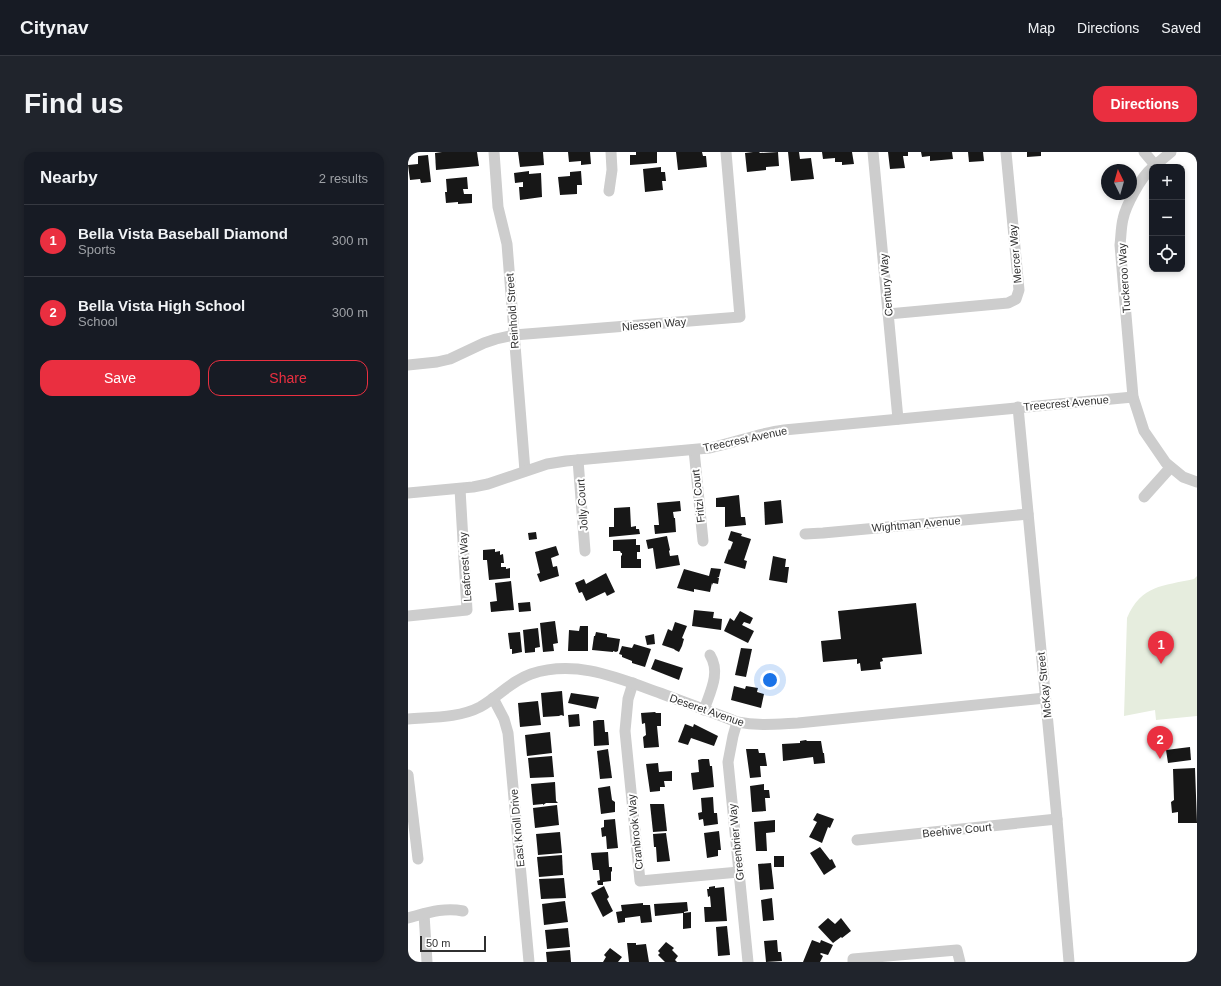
<!DOCTYPE html>
<meta charset="utf-8">
<style>
:root{--surface:#171b24;--page:#20242c;--text:#f1f3f6;--muted:#9ea1a6;--line:#363941;--accent:#ea2f40}
body{margin:0;font-family:Arial,sans-serif;background:var(--page);color:var(--text)}
.controls{position:absolute;right:12px;top:12px;display:grid;overflow:hidden;border-radius:8px;box-shadow:0 2px 6px #0003}
.controls button{width:36px;height:36px;display:grid;place-items:center;padding:0;border:0;border-bottom:1px solid var(--line);background:var(--surface);color:var(--text);font:20px sans-serif}
.compass{position:absolute;left:693px;top:12px;width:36px;height:36px;border-radius:50%;background:var(--surface);box-shadow:0 2px 6px #0003;rotate:355deg}
.scale{position:absolute;left:12px;bottom:10px;width:66px;box-sizing:border-box;padding-left:4px;border:2px solid #303030;border-top:0;font-size:11px;line-height:14px;white-space:nowrap;color:#303030;-webkit-text-stroke:3px #fff;paint-order:stroke}
.you{position:absolute;left:362px;top:528px;width:14px;height:14px;margin:-10px;border:3px solid #fff;border-radius:50%;background:#1a73e8;box-shadow:0 0 0 6px #1a73e833}
.badge{display:grid;place-items:center;width:26px;height:26px;border-radius:50%;background:var(--accent);color:#fff;font-size:13px;font-weight:700}
.pin{position:absolute;translate:-50% -33px;filter:drop-shadow(0 1px 2px #0008)}
.pin::after{content:'';position:absolute;top:21px;width:14px;height:12px;background:inherit;clip-path:polygon(0 0,100% 0,50% 100%)}
.list{margin:0;padding:0;list-style:none}
h2{display:flex;justify-content:space-between;align-items:center;height:52px;margin:0;padding:0 16px;font-size:17px}
h2 small{font-size:13px;font-weight:400;color:var(--muted)}
.list li{display:grid;grid-template-columns:26px 1fr auto;gap:12px;align-items:center;box-sizing:border-box;height:72px;padding:0 16px;border-top:1px solid var(--line)}
.list b{display:block;font-size:15px;white-space:nowrap}
.list p{margin:0;font-size:13px;white-space:nowrap;color:var(--muted)}
.list em{font-size:13px;font-style:normal;color:var(--muted)}
.actions{display:flex;gap:8px;padding:12px 16px}
.actions a{flex:1;padding:9px 0;border:1px solid var(--accent);border-radius:12px;text-align:center;font-size:14px;color:var(--accent)}
.actions .main{background:var(--accent);color:#fff}
.icon{flex:none;width:22px;height:22px;fill:none;stroke:currentColor;stroke-width:2;stroke-linecap:round;stroke-linejoin:round}
.map{position:relative;flex:none;width:789px;height:810px;overflow:hidden;border-radius:12px}
header{display:flex;align-items:center;gap:24px;box-sizing:border-box;height:56px;padding:0 20px;background:var(--surface);border-bottom:1px solid var(--line)}
header strong{font-size:19px}
nav{display:flex;gap:22px;margin-inline-start:auto;font-size:14px}
.intro{display:flex;align-items:center;justify-content:space-between;box-sizing:border-box;height:96px;padding:0 24px}
h1{margin:0;font-size:28px}
.button{padding:10px 18px;border-radius:12px;background:var(--accent);color:#fff;font-size:14px;font-weight:700}
main{display:flex;gap:24px;padding:0 24px}
aside{flex:1;background:var(--surface);border-radius:12px;box-shadow:0 2px 6px #0003}
.map>svg:first-child{display:block}
</style>
<header>
<strong>Citynav</strong>
<nav><a>Map</a><a>Directions</a><a>Saved</a></nav>
</header>
<div class="intro"><h1>Find us</h1><a class="button">Directions</a></div>
<main>
<aside>
<h2>Nearby<small>2 results</small></h2>
<ul class="list">
<li><span class="badge">1</span><div><b>Bella Vista Baseball Diamond</b><p>Sports</p></div><em>300 m</em></li>
<li><span class="badge">2</span><div><b>Bella Vista High School</b><p>School</p></div><em>300 m</em></li>
</ul>
<div class="actions"><a class="main">Save</a><a>Share</a></div>
</aside>
<div class="map">
<svg width="789" height="810" viewBox="0 0 789 810">
<rect width="100%" height="100%" fill="#fff"/>
<path fill="#e6edde" d="M 789,424 L 789,564 L 748,568 L 747,558 L 716,564 L 719,466 C 733,433 755,434 786,427 Z"/>
<g fill="#171717">
<polygon points="34,0 69,0 71,14 28,18 27,1"/>
<polygon points="110,0 135,0 136,13 112,15"/>
<polygon points="160,0 182,0 183,12 173,13 173,9 161,10"/>
<polygon points="228,0 249,0 249,11 222,13 222,3 228,3"/>
<polygon points="268,0 294,0 295,4 298,4 299,15 270,18"/>
<polygon points="345,0 351,0 352,1 370,0 371,14 358,15 358,18 339,20 337,1"/>
<polygon points="380,0 391,0 392,7 403,6 406,27 383,29"/>
<polygon points="414,0 444,0 446,12 434,13 434,10 427,10 427,6 415,7"/>
<polygon points="480,0 500,0 500,4 495,4 497,16 482,17"/>
<polygon points="513,0 544,0 545,7 522,9 522,4 514,5"/>
<polygon points="560,0 575,0 576,9 561,10"/>
<polygon points="619,0 633,0 633,4 619,5"/>
<polygon points="20,3 23,30 13,31 12,27 2,28 0,13 10,12 10,4"/>
<polygon points="253,15 253,20 257,20 258,29 254,29 255,38 237,40 235,17"/>
<polygon points="121,19 121,22 133,21 134,45 112,48 111,35 115,35 115,30 107,31 106,21"/>
<polygon points="173,19 174,33 169,33 169,42 152,43 150,25 162,24 162,20"/>
<polygon points="59,25 60,37 55,37 56,42 64,42 64,51 50,52 50,50 38,51 37,40 39,40 38,27"/>
<polygon points="331,343 333,365 337,365 338,373 317,375 317,355 308,355 308,346"/>
<polygon points="373,348 375,371 357,373 356,350"/>
<polygon points="272,349 273,359 265,360 266,366 267,366 268,380 247,382 246,373 251,373 249,351"/>
<polygon points="222,355 223,375 228,374 228,377 231,377 232,382 201,385 201,375 206,375 206,356"/>
<polygon points="323,379 334,382 333,384 343,387 336,408 339,409 337,417 316,411 321,397 322,398 325,390 320,388"/>
<polygon points="128,380 129,387 121,388 120,381"/>
<polygon points="259,384 262,398 261,399 262,404 270,403 272,413 248,417 245,396 240,397 238,388"/>
<polygon points="228,387 228,393 232,393 232,400 229,400 229,407 233,407 233,416 213,416 213,404 214,403 214,401 213,401 212,399 205,399 205,388"/>
<polygon points="148,394 151,403 143,406 145,415 149,414 151,424 132,430 129,422 132,421 127,400"/>
<polygon points="87,397 87,400 92,399 92,403 95,402 96,411 93,411 93,415 98,415 98,417 102,416 102,426 81,428 79,408 75,408 75,398"/>
<polygon points="365,404 378,407 377,415 381,415 379,431 361,428"/>
<polygon points="303,416 313,417 311,425 309,425 311,426 310,432 305,431 305,433 304,431 302,440 286,437 286,440 269,436 276,417 301,424"/>
<polygon points="198,421 207,440 199,444 197,440 178,449 174,440 171,441 167,431 176,427 178,432"/>
<polygon points="103,429 106,458 83,460 82,450 89,449 87,431"/>
<polygon points="122,450 123,459 111,460 110,451"/>
<polygon points="508,451 514,502 474,506 475,509 472,510 473,517 453,519 452,511 449,512 449,507 415,510 413,489 433,487 430,459"/>
<polygon points="286,458 306,460 305,466 314,467 313,478 284,474"/>
<polygon points="332,459 345,466 342,472 336,470 334,473 346,479 340,491 316,479 322,466 326,469"/>
<polygon points="147,469 150,491 145,492 146,499 135,500 132,471"/>
<polygon points="267,470 279,474 274,486 276,487 274,494 271,500 267,498 266,497 254,493 260,477 264,479"/>
<polygon points="172,474 180,474 180,499 160,499 161,478 171,479"/>
<polygon points="130,476 132,495 127,496 127,500 117,501 115,478"/>
<polygon points="112,480 114,500 104,502 104,497 102,497 100,481"/>
<polygon points="188,480 199,482 199,485 212,487 210,499 208,500 205,499 205,500 184,498 186,484 187,484"/>
<polygon points="246,482 247,492 239,493 237,484"/>
<polygon points="226,492 243,497 237,515 224,511 224,509 214,505 214,503 211,502 214,494 224,496"/>
<polygon points="333,496 344,497 338,525 327,523"/>
<polygon points="247,507 275,516 271,528 243,517"/>
<polygon points="326,534 337,537 338,534 350,536 349,540 356,542 353,556 323,548"/>
<polygon points="154,539 156,564 153,563 151,564 135,565 133,541"/>
<polygon points="163,541 191,545 188,557 160,551"/>
<polygon points="130,549 133,573 112,575 110,551"/>
<polygon points="247,560 248,561 253,561 253,574 249,574 251,595 236,596 235,585 238,583 237,571 234,572 233,561"/>
<polygon points="171,562 172,574 161,575 160,563"/>
<polygon points="190,568 196,568 197,580 200,580 201,593 186,594 185,569"/>
<polygon points="277,572 285,575 286,572 310,584 306,594 283,586 280,593 270,590"/>
<polygon points="142,580 144,601 119,604 117,583"/>
<polygon points="398,588 399,589 413,589 415,601 416,601 417,611 406,612 405,605 375,609 374,592 392,591 392,589"/>
<polygon points="782,595 783,608 760,611 758,598"/>
<polygon points="200,597 204,626 192,627 189,599"/>
<polygon points="338,597 350,597 351,601 357,601 359,614 352,614 353,625 342,626"/>
<polygon points="144,604 146,625 122,626 120,606"/>
<polygon points="294,607 301,607 302,614 304,614 306,635 285,638 283,621 291,620 290,608"/>
<polygon points="250,611 251,620 264,619 264,629 256,629 257,635 252,635 252,639 242,640 238,612"/>
<polygon points="787,616 789,671 770,671 770,660 764,661 763,650 766,648 765,617"/>
<polygon points="147,630 148,649 150,651 138,651 135,653 135,652 125,653 123,632"/>
<polygon points="356,632 356,638 361,638 362,646 357,646 358,659 344,660 342,634"/>
<polygon points="202,634 204,648 207,650 207,660 193,662 190,636"/>
<polygon points="305,645 306,661 309,661 310,672 296,674 295,667 291,668 290,661 294,660 293,646"/>
<polygon points="242,652 256,652 259,679 245,680"/>
<polygon points="149,653 151,673 127,676 125,656"/>
<polygon points="409,661 426,667 422,676 420,675 414,691 401,685 409,670 405,668"/>
<polygon points="207,667 210,696 199,697 198,684 194,685 193,676 196,675 196,668"/>
<polygon points="367,668 367,680 358,681 359,699 348,699 346,670"/>
<polygon points="311,679 313,698 310,698 310,704 299,706 296,681"/>
<polygon points="152,680 154,701 130,703 128,682"/>
<polygon points="258,681 262,709 249,710 248,695 246,695 245,682"/>
<polygon points="412,695 422,708 424,707 428,715 416,723 402,701"/>
<polygon points="200,700 201,715 204,715 204,719 203,720 203,729 195,730 195,733 190,733 189,729 192,728 191,718 185,718 183,701"/>
<polygon points="154,703 155,723 131,725 129,705"/>
<rect x="366" y="704" width="10" height="11"/>
<polygon points="363,711 366,737 352,738 350,712"/>
<polygon points="156,726 158,746 133,747 131,727"/>
<polygon points="196,734 201,745 199,747 205,759 195,765 183,741"/>
<polygon points="307,734 307,736 316,735 319,769 297,770 296,755 303,755 302,744 300,745 299,737 301,737 301,735"/>
<polygon points="364,746 366,768 355,769 353,748"/>
<polygon points="157,749 160,770 136,773 134,752"/>
<polygon points="279,750 280,759 276,760 276,761 283,760 283,776 275,777 275,761 247,764 246,752"/>
<polygon points="235,751 235,753 242,753 244,770 233,771 232,764 217,766 217,770 210,771 208,760 214,759 213,753"/>
<polygon points="420,766 427,772 433,766 443,779 434,786 433,785 425,791 410,775"/>
<polygon points="319,774 322,803 310,804 308,775"/>
<polygon points="160,776 162,795 139,797 137,778"/>
<polygon points="369,788 370,800 373,800 374,809 358,810 356,789"/>
<polygon points="404,788 412,791 413,788 425,793 420,803 413,801 412,802 415,804 412,810 395,810"/>
<polygon points="258,790 266,796 264,798 270,804 267,808 269,810 257,810 250,803 252,801 250,799"/>
<polygon points="219,791 228,791 228,793 238,792 241,810 221,810"/>
<polygon points="202,796 214,805 210,810 195,810 198,805 196,803"/>
<polygon points="162,798 163,810 139,810 138,800"/>
</g>
<g fill="none" stroke-linecap="round" stroke-linejoin="round">
<g stroke="#cdcdcd" stroke-width="11">
<polyline points="86,0 90,55 99,92 117,319"/>
<polyline points="465,0 490,267"/>
<polyline points="736,0 747,13"/>
<polyline points="745,15 763,0"/>
<path d="M 744,16 C 733,25 718,53 715,67 C 713,75 713,85 712,93 L 725,245 L 736,279 L 758,311 L 775,325 L 789,330"/>
<polyline points="201,39 204,18 203,0"/>
<polyline points="480,162 600,151 608,147 611,138 598,0"/>
<polyline points="0,213 29,210 42,207 76,191 88,187 106,183 332,165 318,0"/>
<polyline points="610,255 649,667 661,810"/>
<polyline points="286,298 295,389"/>
<polyline points="170,308 177,399"/>
<path d="M 0,341 L 65,335 L 80,332 L 139,312 L 158,309 L 301,296 C 326,291 351,281 376,278 L 725,245"/>
<polyline points="736,345 762,316"/>
<polyline points="397,382 415,381 620,362"/>
<polyline points="0,464 59,458 52,337"/>
<polyline points="225,531 220,547 217,579 232,729 331,720"/>
<polyline points="85,546 96,567 100,581 121,810"/>
<path d="M 296,558 C 302,540 313,521 302,503"/>
<path d="M 0,567 C 23,565 51,566 72,555 C 90,545 103,529 123,522 C 168,507 210,526 252,541 C 278,551 304,560 329,570 C 350,574 369,572 390,571 L 637,546"/>
<polyline points="329,570 325,584 320,610 340,810"/>
<polyline points="0,623 10,707"/>
<polyline points="449,688 649,667"/>
<polyline points="16,762 19,810"/>
<path d="M 0,766 C 19,761 36,755 55,759"/>
<polyline points="445,810 445,807 549,798 552,810"/>
</g>
</g>
<g text-anchor="middle" stroke-width="4" stroke-linejoin="round" paint-order="stroke">
<g font-size="11" fill="#303030" stroke="#fff">
<text transform="translate(607 102) rotate(-95)" y="4">Mercer Way</text>
<text transform="translate(716 126) rotate(-94)" y="4">Tuckeroo Way</text>
<text transform="translate(478 133) rotate(-95)" y="4">Century Way</text>
<text transform="translate(104 159) rotate(-94)" y="4">Reinhold Street</text>
<text transform="translate(246 172) rotate(-5)" y="4">Niessen Way</text>
<text transform="translate(658 251) rotate(-5)" y="4">Treecrest Avenue</text>
<text transform="translate(337 287) rotate(-12)" y="4">Treecrest Avenue</text>
<text transform="translate(290 344) rotate(-96)" y="4">Fritzi Court</text>
<text transform="translate(174 353) rotate(-94)" y="4">Jolly Court</text>
<text transform="translate(508 372) rotate(-5)" y="4">Wightman Avenue</text>
<text transform="translate(57 415) rotate(-94)" y="4">Leafcrest Way</text>
<text transform="translate(636 533) rotate(-96)" y="4">McKay Street</text>
<text transform="translate(299 558) rotate(19)" y="4">Deseret Avenue</text>
<text transform="translate(109 676) rotate(-95)" y="4">East Knoll Drive</text>
<text transform="translate(549 678) rotate(-6)" y="4">Beehive Court</text>
<text transform="translate(227 680) rotate(-96)" y="4">Cranbrook Way</text>
<text transform="translate(328 690) rotate(-96)" y="4">Greenbrier Way</text>
</g>
</g>
</svg>
<div class="controls">
<button>+</button>
<button>−</button>
<button><svg class="icon" aria-label="locate" viewBox="0 0 24 24"><circle cx="12" cy="12" r="6"/><path d="M12 2v4M12 18v4M2 12h4M18 12h4"/></svg></button>
</div>
<svg class="compass" viewBox="-18 -18 36 36"><path d="M0-13l5 13h-10z" fill="#e53935"/><path d="M0 13l5-13h-10z" fill="#9ea1a6"/></svg>
<div class="scale">50 m</div>
<div class="you"></div>
<div class="pin badge" style="left:753px;top:512px">1</div>
<div class="pin badge" style="left:752px;top:607px">2</div>
</div>
</main>
